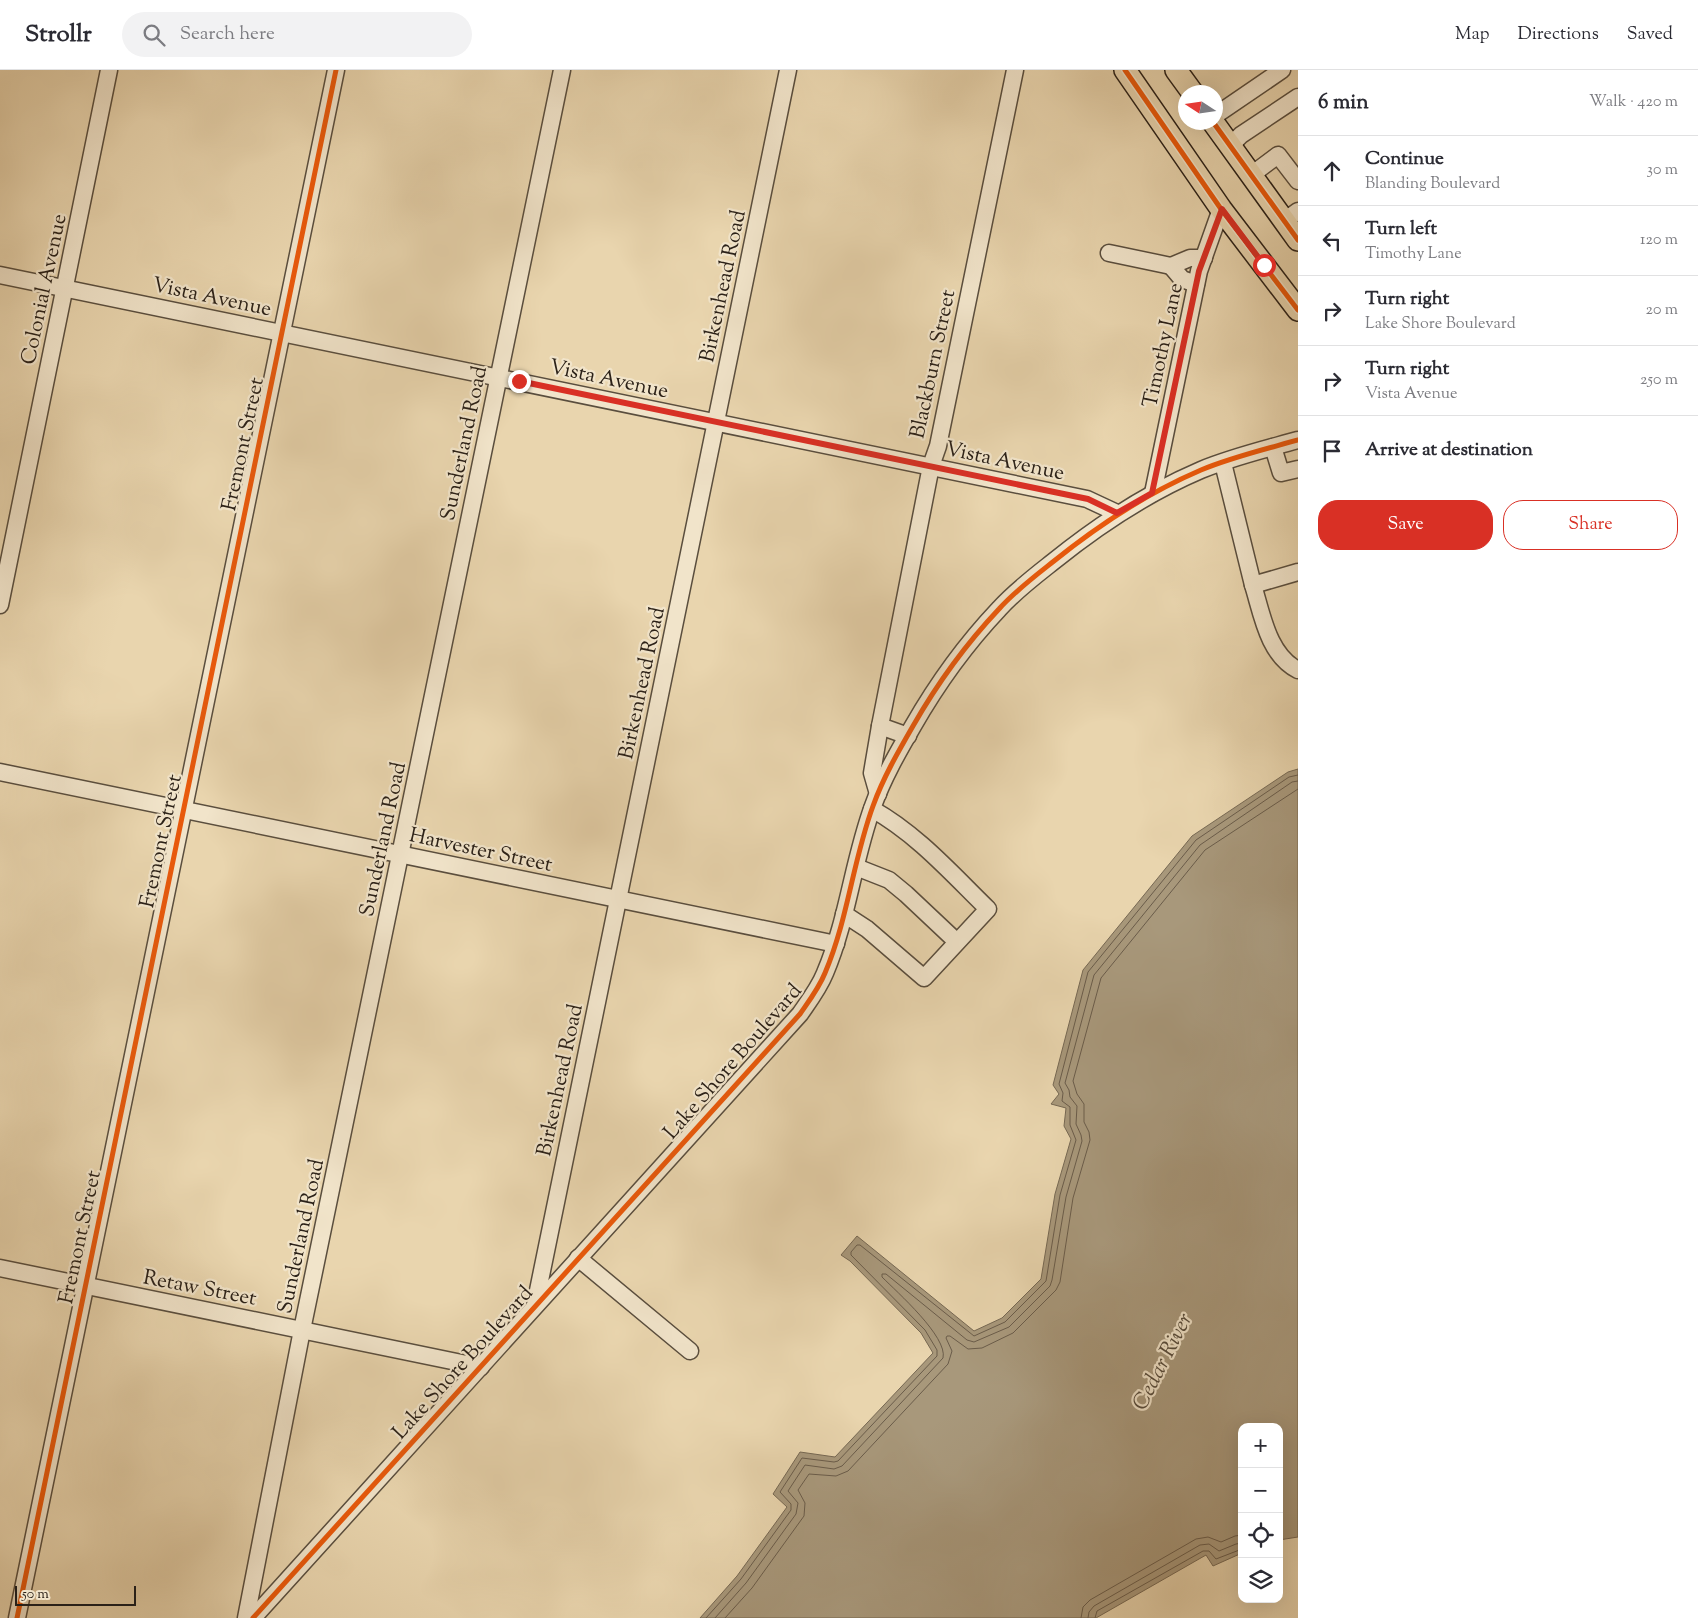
<!DOCTYPE html>
<meta charset="utf-8">
<style>
:root{--surface:#fff;--page:#f2f2f3;--text:#2b2b33;--muted:#7c7c81;--line:#e1e1e2;--accent:#d93025}
body{margin:0;font-family:"Sorts Mill Goudy",serif;background:var(--page);color:var(--text)}
.controls{position:absolute;right:15px;bottom:15px;display:grid;overflow:hidden;border-radius:10px;box-shadow:0 5px 20px #0002}
.controls button{width:45px;height:45px;display:grid;place-items:center;padding:0;border:0;border-bottom:1px solid var(--line);background:var(--surface);color:var(--text);font:25px sans-serif}
.compass{position:absolute;left:1178px;top:15px;width:45px;height:45px;border-radius:50%;background:var(--surface);box-shadow:0 5px 20px #0002;rotate:282deg}
.scale{position:absolute;left:15px;bottom:12px;width:121px;box-sizing:border-box;padding-left:5px;border:2px solid #2b2118;border-top:0;font-size:14px;line-height:18px;white-space:nowrap;color:#2b2118;-webkit-text-stroke:4px #f1e4ca;paint-order:stroke}
.stop{position:absolute;width:15px;height:15px;margin:-11px;border:4px solid #d93025;border-radius:50%;background:#fff}
.stop.end{background:#d93025;border-color:#fff;box-shadow:0 1px 5px #0008}
.list{margin:0;padding:0;list-style:none}
h2{display:flex;justify-content:space-between;align-items:center;height:65px;margin:0;padding:0 20px;font-size:21px}
h2 small{font-size:16px;font-weight:400;color:var(--muted)}
.list li{display:grid;grid-template-columns:32px 1fr auto;gap:15px;align-items:center;box-sizing:border-box;height:70px;padding:0 20px;border-top:1px solid var(--line)}
.list b{display:block;font-size:19px;white-space:nowrap}
.list p{margin:0;font-size:16px;white-space:nowrap;color:var(--muted)}
.list em{font-size:16px;font-style:normal;color:var(--muted)}
.actions{display:flex;gap:10px;padding:15px 20px}
.actions a{flex:1;padding:11px 0;border:1px solid var(--accent);border-radius:20px;text-align:center;font-size:18px;color:var(--accent)}
.actions .main{background:var(--accent);color:#fff}
.icon{flex:none;width:28px;height:28px;fill:none;stroke:currentColor;stroke-width:2;stroke-linecap:round;stroke-linejoin:round}
.map{position:relative;flex:none;width:1298px;height:1548px;overflow:hidden}
header{display:flex;align-items:center;gap:30px;box-sizing:border-box;height:70px;padding:0 25px;background:var(--surface);border-bottom:1px solid var(--line)}
header strong{font-size:24px}
nav{display:flex;gap:28px;margin-inline-start:auto;font-size:18px}
.search{width:350px;height:45px;background:var(--page);display:flex;align-items:center;gap:12px;box-sizing:border-box;padding:0 18px;border-radius:28px;color:var(--muted);font-size:19px}
main{display:flex}
aside{flex:1;background:var(--surface)}
.map>svg:first-child{display:block}
</style>
<header>
<strong>Strollr</strong>
<div class="search"><svg class="icon" aria-label="search" viewBox="0 0 24 24"><circle cx="10" cy="10" r="6"/><path d="M15 15l6 6"/></svg>Search here</div>
<nav><a>Map</a><a>Directions</a><a>Saved</a></nav>
</header>
<main>
<div class="map">
<svg width="1298" height="1548" viewBox="0 0 1298 1548">
<rect width="100%" height="100%" fill="#e9d5ae"/>
<filter id="stains"><feTurbulence type="fractalNoise" baseFrequency=".004" numOctaves="4"/><feColorMatrix values="0 0 0 0 .2 0 0 0 0 .09 0 0 0 0 .02 0 0 0 .5 -.17"/></filter>
<radialGradient id="worn" r=".72"><stop offset=".6" stop-color="#630" stop-opacity="0"/><stop offset="1" stop-color="#630" stop-opacity=".3"/></radialGradient>
<polygon fill="#a8987b" stroke="#766853" points="1298,699 1298,1467 1279,1470 1279,1357 1242,1357 1242,1483 1213,1496 1206,1485 1096,1548 700,1548 737,1506 787,1437 773,1424 800,1382 835,1387 933,1283 921,1263 850,1191 841,1185 857,1166 974,1261 1002,1248 1041,1209 1055,1124 1071,1069 1064,1056 1066,1038 1051,1034 1059,1024 1053,1015 1083,900 1192,766 1288,702"/>
<g fill="none" stroke-linecap="round" stroke-linejoin="round">
<g stroke="#6a5c4a" stroke-width="1">
<polyline points="706,1548 741,1509 791,1440 791,1434 780,1422 802,1388 834,1392 838,1391 937,1286 937,1280 925,1260 851,1185 851,1182 857,1175 860,1175 974,1266 1005,1252 1046,1211 1060,1125 1076,1070 1070,1055 1070,1037 1062,1031 1063,1023 1059,1014 1088,902 1196,770 1289,707 1298,705"/>
<path d="M 715,1548 L 746,1513 L 796,1444 L 798,1433 L 788,1421 L 805,1395 L 834,1399 L 842,1396 L 943,1288 C 948,1267 897,1222 882,1207 L 882,1204 L 886,1204 L 967,1270 L 974,1272 L 1009,1257 L 1050,1216 L 1052,1210 L 1066,1127 L 1082,1071 L 1081,1065 L 1076,1054 L 1077,1036 L 1070,1027 L 1069,1020 L 1065,1013 L 1094,905 L 1200,775 L 1292,712 L 1298,711"/>
<polyline points="725,1548 752,1518 804,1446 805,1433 798,1420 809,1404 836,1406 848,1401 948,1294 952,1281 946,1268 947,1266 950,1266 968,1279 982,1278 1013,1263 1056,1220 1060,1212 1073,1128 1090,1070 1089,1062 1084,1052 1084,1034 1077,1024 1073,1011 1101,908 1205,780 1298,719"/>
<polyline points="1081,1548 1083,1537 1090,1530 1196,1469 1208,1467 1221,1472 1235,1466 1242,1465"/>
<polyline points="1088,1548 1089,1542 1094,1536 1200,1475 1209,1474 1219,1481 1236,1474 1242,1473"/>
<polyline points="1095,1548 1097,1541 1203,1481 1209,1481 1216,1489 1242,1479"/>
</g>
<defs>
<g id="minor">
<polyline points="1216,45 1282,0"/>
<polyline points="1230,76 1241,65 1298,27"/>
<polyline points="1250,106 1278,85 1298,111"/>
<polyline points="1284,151 1298,141"/>
<polyline points="1109,183 1171,196"/>
<polyline points="0,205 1087,429 1117,443"/>
<polyline points="1196,214 1182,209 1171,196 1190,188 1204,188"/>
<polyline points="1273,377 1281,403 1298,399"/>
<polyline points="1223,393 1253,515 1298,502"/>
<polyline points="1153,423 1199,201 1221,139"/>
<path d="M 1253,515 C 1262,544 1268,585 1298,600"/>
<polyline points="0,535 109,0"/>
<polyline points="908,666 880,656 931,396 938,376 1015,0"/>
<polyline points="0,702 836,874"/>
<polyline points="878,724 872,703 880,656"/>
<polyline points="856,797 889,810 906,824 957,872"/>
<path d="M 844,844 L 867,859 L 924,908 L 988,839 C 952,804 917,764 872,739"/>
<polyline points="578,1188 690,1281"/>
<polyline points="0,1198 481,1297"/>
<polyline points="535,1235 788,0"/>
<polyline points="17,1548 336,0"/>
<polyline points="246,1548 302,1260 562,0"/>
<path d="M 253,1548 L 800,944 C 809,931 819,918 825,903 C 848,849 853,790 873,736 C 883,708 898,682 913,656 C 937,614 965,575 999,539 C 1015,521 1035,506 1054,491 C 1100,454 1147,423 1201,400 C 1232,387 1266,379 1298,370"/>
</g>
<g id="major">
<polyline points="1125,0 1221,139 1298,240"/>
<polyline points="1176,0 1192,22"/>
<polyline points="1213,52 1298,170"/>
</g>
</defs>
<use href="#minor" stroke="#5a4e3e" stroke-width="19"/>
<use href="#major" stroke="#2b2118" stroke-width="24"/>
<use href="#minor" stroke="#f1e4ca" stroke-width="16"/>
<use href="#major" stroke="#e9d5ae" stroke-width="21"/>
<defs>
<g id="cycleway">
<polyline points="1125,0 1221,139 1298,240"/>
<polyline points="1213,52 1298,170"/>
<polyline points="17,1548 336,0"/>
<path d="M 253,1548 L 800,944 C 809,931 819,918 825,903 C 848,849 853,790 873,736 C 883,708 898,682 913,656 C 937,614 965,575 999,539 C 1015,521 1035,506 1054,491 C 1100,454 1147,423 1201,400 C 1232,387 1266,379 1298,370"/>
</g>
</defs>
<use href="#cycleway" stroke="#f1e4ca" stroke-width="8"/>
<use href="#cycleway" stroke="#e8590c" stroke-width="5"/>
</g>
<g fill="none" stroke-linecap="round" stroke-linejoin="round">
<polyline stroke="#d93025" stroke-width="6" points="519,311 1088,429 1117,443 1152,423 1199,201 1222,139 1264,195"/>
</g>
<g text-anchor="middle" stroke-width="4.5" stroke-linejoin="round" paint-order="stroke">
<g font-size="21" fill="#2b2118" stroke="#f1e4ca">
<text transform="translate(722 216) rotate(-78)" y="7">Birkenhead Road</text>
<text transform="translate(43 219) rotate(-78)" y="7">Colonial Avenue</text>
<text transform="translate(212 226) rotate(12)" y="7">Vista Avenue</text>
<text transform="translate(1162 275) rotate(-78)" y="7">Timothy Lane</text>
<text transform="translate(932 294) rotate(-78)" y="7">Blackburn Street</text>
<text transform="translate(609 308) rotate(12)" y="7">Vista Avenue</text>
<text transform="translate(463 373) rotate(-78)" y="7">Sunderland Road</text>
<text transform="translate(242 374) rotate(-78)" y="7">Fremont Street</text>
<text transform="translate(1005 390) rotate(12)" y="7">Vista Avenue</text>
<text transform="translate(641 613) rotate(-78)" y="7">Birkenhead Road</text>
<text transform="translate(382 769) rotate(-78)" y="7">Sunderland Road</text>
<text transform="translate(160 771) rotate(-78)" y="7">Fremont Street</text>
<text transform="translate(481 779) rotate(12)" y="7">Harvester Street</text>
<text transform="translate(732 991) rotate(-49)" y="7">Lake Shore Boulevard</text>
<text transform="translate(559 1010) rotate(-78)" y="7">Birkenhead Road</text>
<text transform="translate(300 1166) rotate(-78)" y="7">Sunderland Road</text>
<text transform="translate(79 1167) rotate(-78)" y="7">Fremont Street</text>
<text transform="translate(200 1217) rotate(11)" y="7">Retaw Street</text>
<text transform="translate(462 1292) rotate(-48)" y="7">Lake Shore Boulevard</text>
</g>
<g font-size="22" font-style="italic" fill="#574b3b" stroke="#f1e4ca">
<text transform="translate(1161 1291) rotate(-63)" y="8">Cedar River</text>
</g>
</g>
<rect width="100%" height="100%" filter="url(#stains)"/>
<rect width="100%" height="100%" fill="url(#worn)"/>
</svg>
<div class="controls">
<button>+</button>
<button>−</button>
<button><svg class="icon" aria-label="locate" viewBox="0 0 24 24"><circle cx="12" cy="12" r="6"/><path d="M12 2v4M12 18v4M2 12h4M18 12h4"/></svg></button>
<button><svg class="icon" aria-label="layers" viewBox="0 0 24 24"><path d="M12 4l9 5-9 5-9-5zM3 14l9 5 9-5"/></svg></button>
</div>
<svg class="compass" viewBox="-18 -18 36 36"><path d="M0-13l5 13h-10z" fill="#e53935"/><path d="M0 13l5-13h-10z" fill="#7c7c81"/></svg>
<div class="scale">50 m</div>
<div class="stop" style="left:1264px;top:195px"></div>
<div class="stop end" style="left:519px;top:311px"></div>
</div>
<aside>
<h2>6 min<small>Walk · 420 m</small></h2>
<ul class="list">
<li><svg class="icon" aria-label="ahead" viewBox="0 0 24 24"><path d="M12 20V5M6 11l6-6 6 6"/></svg><div><b>Continue</b><p>Blanding Boulevard</p></div><em>30 m</em></li>
<li><svg class="icon" aria-label="left" viewBox="0 0 24 24"><path d="M17 20v-9H6M10 6l-5 5 5 5"/></svg><div><b>Turn left</b><p>Timothy Lane</p></div><em>120 m</em></li>
<li><svg class="icon" aria-label="right" viewBox="0 0 24 24"><path d="M7 20v-9h11M14 6l5 5-5 5"/></svg><div><b>Turn right</b><p>Lake Shore Boulevard</p></div><em>20 m</em></li>
<li><svg class="icon" aria-label="right" viewBox="0 0 24 24"><path d="M7 20v-9h11M14 6l5 5-5 5"/></svg><div><b>Turn right</b><p>Vista Avenue</p></div><em>250 m</em></li>
<li><svg class="icon" aria-label="arrive" viewBox="0 0 24 24"><path d="M6 21V4h12l-3 4 3 4H6"/></svg><div><b>Arrive at destination</b></div></li>
</ul>
<div class="actions"><a class="main">Save</a><a>Share</a></div>
</aside>
</main>
